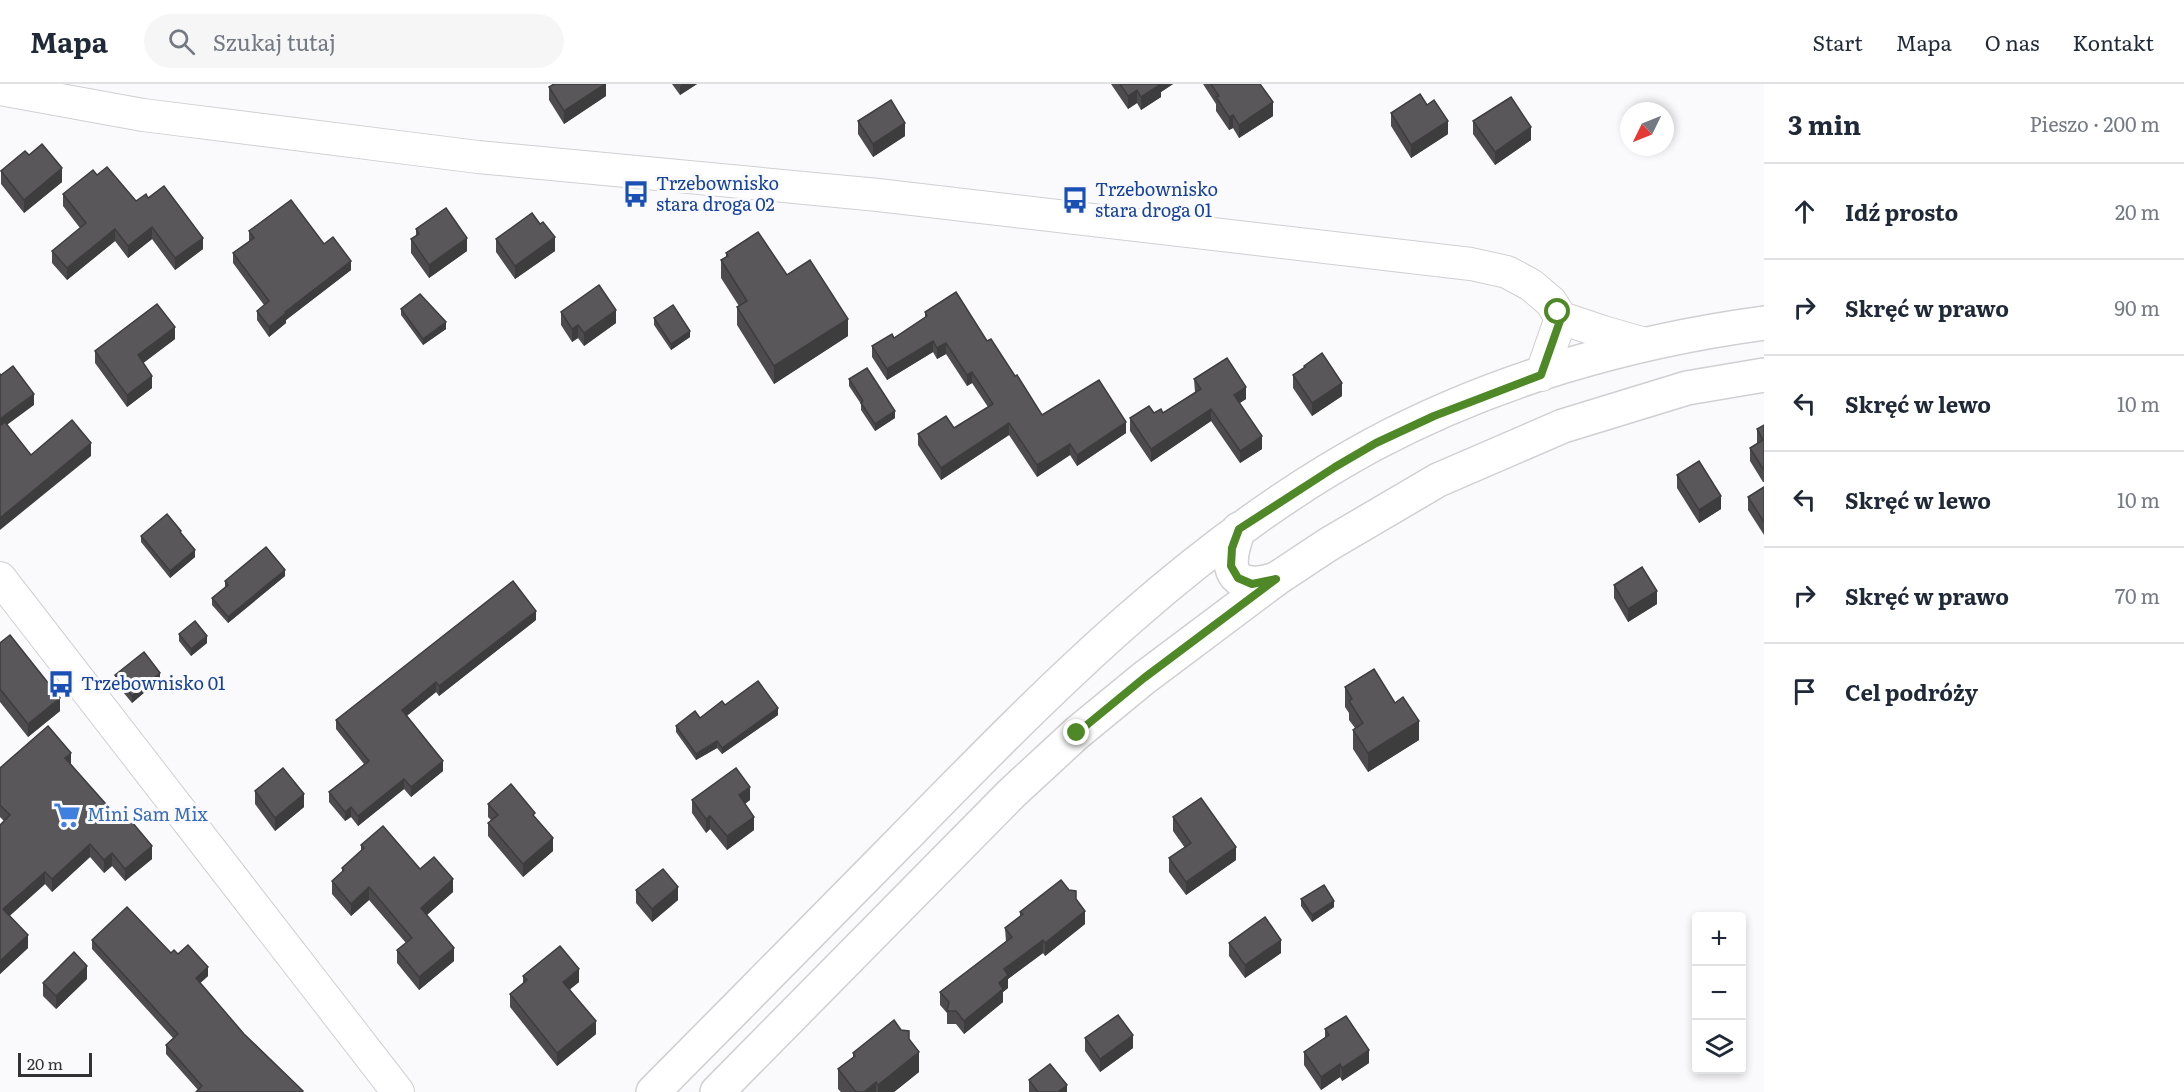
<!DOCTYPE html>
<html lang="pl">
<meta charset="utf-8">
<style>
:root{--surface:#fff;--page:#f6f6f7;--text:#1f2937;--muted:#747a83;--line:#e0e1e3}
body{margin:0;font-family:Literata,serif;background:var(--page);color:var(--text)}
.controls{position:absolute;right:18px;bottom:18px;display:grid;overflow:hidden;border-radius:6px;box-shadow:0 3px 9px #0003}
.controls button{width:54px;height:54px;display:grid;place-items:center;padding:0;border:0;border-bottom:2px solid var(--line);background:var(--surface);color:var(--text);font:30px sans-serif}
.compass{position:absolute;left:1620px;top:18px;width:54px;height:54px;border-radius:50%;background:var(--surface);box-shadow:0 3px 9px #0003;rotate:227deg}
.scale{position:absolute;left:18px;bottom:15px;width:74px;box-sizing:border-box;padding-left:6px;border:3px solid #333233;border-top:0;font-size:16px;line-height:21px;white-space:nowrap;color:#333233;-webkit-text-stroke:4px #faf9fc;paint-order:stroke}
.stop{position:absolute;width:18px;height:18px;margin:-14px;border:4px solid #4f8927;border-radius:50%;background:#fff}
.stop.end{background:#4f8927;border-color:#fff;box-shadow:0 2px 6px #0008}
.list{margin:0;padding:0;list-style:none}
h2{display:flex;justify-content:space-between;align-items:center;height:78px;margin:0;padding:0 24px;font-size:26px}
h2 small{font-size:20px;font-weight:400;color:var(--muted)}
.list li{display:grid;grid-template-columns:39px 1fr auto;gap:18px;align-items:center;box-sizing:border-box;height:96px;padding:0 24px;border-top:2px solid var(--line)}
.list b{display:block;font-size:22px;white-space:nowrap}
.list em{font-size:20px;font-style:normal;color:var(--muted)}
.icon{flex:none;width:33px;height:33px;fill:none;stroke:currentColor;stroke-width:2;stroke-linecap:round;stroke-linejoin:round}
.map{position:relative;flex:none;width:1764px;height:1008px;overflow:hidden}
header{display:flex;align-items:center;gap:36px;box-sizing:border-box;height:84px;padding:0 30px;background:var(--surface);border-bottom:2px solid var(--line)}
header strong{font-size:28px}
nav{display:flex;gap:33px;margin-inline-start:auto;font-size:21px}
.search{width:420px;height:54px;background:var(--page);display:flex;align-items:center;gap:15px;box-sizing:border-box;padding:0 21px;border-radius:33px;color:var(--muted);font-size:22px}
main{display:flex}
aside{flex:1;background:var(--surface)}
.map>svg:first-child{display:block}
</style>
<header>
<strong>Mapa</strong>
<div class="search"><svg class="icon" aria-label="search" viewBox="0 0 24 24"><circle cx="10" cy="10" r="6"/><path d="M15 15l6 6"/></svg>Szukaj tutaj</div>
<nav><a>Start</a><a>Mapa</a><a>O nas</a><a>Kontakt</a></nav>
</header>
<main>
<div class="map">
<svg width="1764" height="1008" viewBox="0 0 1764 1008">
<rect width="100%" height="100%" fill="#faf9fc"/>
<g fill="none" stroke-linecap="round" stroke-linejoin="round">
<defs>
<g id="minor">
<polyline points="0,5 143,31 478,73 878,111 1471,180 1507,188 1531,201 1551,218 1561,234 1603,248 1645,260"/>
<polyline points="1541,291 1561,234"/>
<polyline points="0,494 398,1008"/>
</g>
<g id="major">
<path d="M 1239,445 C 1232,464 1221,496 1252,499 C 1259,500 1269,497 1276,495"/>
<path d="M 653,1008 C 736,924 820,840 902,756 C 1046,609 1192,458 1374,360 C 1494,296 1630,257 1764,239"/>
<polyline points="717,1008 1012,709 1077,649 1144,594 1276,495 1329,460 1438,396 1563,342 1687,304 1764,291"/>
</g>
</defs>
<use href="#minor" stroke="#d0cfd2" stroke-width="34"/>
<use href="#major" stroke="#d0cfd2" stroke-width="36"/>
<use href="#minor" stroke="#fff" stroke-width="32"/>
<use href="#major" stroke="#fff" stroke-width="33"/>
</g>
<g fill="#4d4b4d">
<polygon points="606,0 606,12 564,40 549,16 549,3"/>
<polygon points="672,0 697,0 680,11"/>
<polygon points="1111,0 1173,0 1161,8 1161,13 1141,26 1137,19 1128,25"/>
<polygon points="1203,0 1260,0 1273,32 1239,54 1233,44 1229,46 1216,27 1216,20"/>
<polygon points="1391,29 1448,50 1411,74 1391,42"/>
<polygon points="858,37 905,52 873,73 858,50"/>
<polygon points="1473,37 1531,56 1495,81 1473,50"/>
<polygon points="29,71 62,98 24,129 1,100 1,87"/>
<polygon points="97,91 136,117 148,114 203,165 175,186 152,155 128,174 115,157 67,196 52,179 52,167 80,144 63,122 63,110"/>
<polygon points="540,140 555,167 515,195 496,168 496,155"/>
<polygon points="416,145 467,167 429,194 411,169 411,155 416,152"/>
<polygon points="249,147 324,160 351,186 286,236 286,239 269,253 257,236 257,227 264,221 233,179 233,169 249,157"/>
<polygon points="726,169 787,191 848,252 774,300 737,241 737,223 739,222 721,194 721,176 726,173"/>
<polygon points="401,225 446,245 423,261 401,231"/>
<polygon points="561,228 616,239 584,262 578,254 572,258 561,241"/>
<polygon points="925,228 987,257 1042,331 1126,349 1077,382 1070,371 1037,393 1009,351 941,396 918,361 918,350 954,344 988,323 972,299 967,302 946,270 937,275 933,268 887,296 872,273 872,262 894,254 925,234"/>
<polygon points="654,234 690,253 671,266 654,241"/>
<polygon points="175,255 143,279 152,304 127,323 95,279 95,267"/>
<polygon points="1304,282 1342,312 1312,332 1293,304 1293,291 1304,284"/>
<polygon points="849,295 895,334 875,347 861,326 861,320 849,302"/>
<polygon points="1194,295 1246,315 1239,319 1262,365 1240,379 1211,337 1151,378 1130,347 1130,334 1163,329 1195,308"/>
<polygon points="1764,341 1764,398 1763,398 1750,377 1750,364 1757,360 1757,345"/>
<polygon points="1677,391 1721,425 1699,439 1677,404"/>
<polygon points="1764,403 1764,451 1748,426 1748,413"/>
<polygon points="181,450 195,473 170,494 141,458 141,452"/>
<polygon points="285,492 228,539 212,521 212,514 225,504 225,497"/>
<polygon points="1614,501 1657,520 1628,538 1614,514"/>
<polygon points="536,536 439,612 436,608 406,632 443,687 411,713 404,705 358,742 351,733 345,737 329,718 329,708 364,680 336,645 336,636"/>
<polygon points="179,550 207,559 191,572 179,557"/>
<polygon points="0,559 60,627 28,653 0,618"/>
<polygon points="115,591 160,595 132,619 115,598"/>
<polygon points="1345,603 1419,656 1368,688 1353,665 1353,646 1355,644 1349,636 1349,629 1345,623"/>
<polygon points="725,621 778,631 722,670 717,664 696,676 676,648 676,642 700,634"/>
<polygon points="71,680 152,775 125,797 112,782 104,789 90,773 52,808 45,800 9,832 28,864 0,890 0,741 4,737 0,733 0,684"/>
<polygon points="255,707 304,723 275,747 255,720"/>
<polygon points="692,716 750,716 745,720 754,746 727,766 710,745 706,749 692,729"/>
<polygon points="488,720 535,734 553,767 523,793 488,752 488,739 491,736 488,733"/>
<polygon points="1173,733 1236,776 1186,811 1169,788 1169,774 1185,764 1173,747"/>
<polygon points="361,761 420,785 453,808 427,831 454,877 419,906 397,879 397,866 406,859 369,816 351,832 332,810 332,797 342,788 342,784 361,767"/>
<polygon points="636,806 678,816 652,838 636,819"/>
<polygon points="1076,815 1085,840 1045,872 1043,869 1008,895 1008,904 1003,908 1003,918 964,950 956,940 947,940 947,929 940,921 940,908 1006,858 1005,844 1020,832 1020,828"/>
<polygon points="1301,815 1334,823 1312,838 1301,822"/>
<polygon points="92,856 178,870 208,892 200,899 244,950 303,1008 198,1006 166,970 166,961 173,954 92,865"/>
<polygon points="1229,859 1281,869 1245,894 1229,872"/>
<polygon points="523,892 579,898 570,905 596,950 557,982 510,923 510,910 523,899"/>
<polygon points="87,895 56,925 43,912 43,899"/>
<polygon points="1325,945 1369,979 1342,997 1340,993 1321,1006 1304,981 1304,968 1325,954"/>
<polygon points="1085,954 1133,964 1100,988 1085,967"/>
<polygon points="909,956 919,988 894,1008 841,1008 838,1005 838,985 853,973 853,969"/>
<polygon points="1029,996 1067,1008 1029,1008"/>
</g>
<g fill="#3e3d3e">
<polygon points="605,0 606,0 606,12 564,40 564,27"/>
<polygon points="682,0 697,0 680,11 680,2"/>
<polygon points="1159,0 1173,0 1161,8 1161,13 1141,26 1141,13"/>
<polygon points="1137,6 1137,19 1128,25 1128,12"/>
<polygon points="1273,18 1273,32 1239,54 1239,41"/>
<polygon points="1233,31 1233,44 1229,46 1229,33"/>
<polygon points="1448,37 1448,50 1411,74 1411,61"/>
<polygon points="905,39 905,52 873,73 873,60"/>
<polygon points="1531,43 1531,56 1495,81 1495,68"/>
<polygon points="62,84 62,98 24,129 24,116"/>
<polygon points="152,143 152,155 128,174 128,162"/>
<polygon points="115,145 115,157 67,196 67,184"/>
<polygon points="555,153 555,167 515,195 515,182"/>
<polygon points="203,154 203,165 175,186 175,174"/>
<polygon points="467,154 467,167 429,194 429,181"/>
<polygon points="351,177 351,186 286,236 286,239 269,253 269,243 285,228"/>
<polygon points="616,226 616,239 584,262 584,249"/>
<polygon points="848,235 848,252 774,300 774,282"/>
<polygon points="446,238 446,245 423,261 423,255"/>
<polygon points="578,241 578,254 572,258 572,245"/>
<polygon points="175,243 175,255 138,283 138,271"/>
<polygon points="690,247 690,253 671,266 671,260"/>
<polygon points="933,257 933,268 887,296 887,285"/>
<polygon points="946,259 946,270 937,275 937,264"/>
<polygon points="972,288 972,299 967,302 967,291"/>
<polygon points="152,292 152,304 127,323 127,311"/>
<polygon points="1342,299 1342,312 1312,332 1312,319"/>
<polygon points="1246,303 1246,315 1234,323 1234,311"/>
<polygon points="34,310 34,321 0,346 0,335"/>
<polygon points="1211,325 1211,337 1151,378 1151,365"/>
<polygon points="895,327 895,334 875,347 875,340"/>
<polygon points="1126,338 1126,349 1077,382 1077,371"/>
<polygon points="1009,339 1009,351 941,396 941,384"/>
<polygon points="1262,352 1262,365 1240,379 1240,367"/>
<polygon points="91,359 91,372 0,446 0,434"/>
<polygon points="1070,360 1070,371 1037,393 1037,381"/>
<polygon points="1721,412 1721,425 1699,439 1699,426"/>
<polygon points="195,466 195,473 170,494 170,487"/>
<polygon points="285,486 285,492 228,539 228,533"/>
<polygon points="1657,507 1657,520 1628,538 1628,525"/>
<polygon points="536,527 536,536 439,612 439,602"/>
<polygon points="207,552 207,559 191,572 191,565"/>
<polygon points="160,589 160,595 132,619 132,612"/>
<polygon points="436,598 436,608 402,636 402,626"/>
<polygon points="60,614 60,627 28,653 28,640"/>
<polygon points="778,624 778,631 722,670 722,664"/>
<polygon points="1419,637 1419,656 1368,688 1368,669"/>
<polygon points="717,657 717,664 696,676 696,670"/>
<polygon points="71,669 71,681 65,674"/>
<polygon points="443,677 443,687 411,713 411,703"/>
<polygon points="404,695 404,705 358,742 358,732"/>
<polygon points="750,703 750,716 739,724 739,711"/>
<polygon points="304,710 304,723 275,747 275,734"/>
<polygon points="351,723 351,733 345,737 345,728"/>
<polygon points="710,732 710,745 706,749 706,735"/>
<polygon points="754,733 754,746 727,766 727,752"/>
<polygon points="553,754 553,767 523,793 523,780"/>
<polygon points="90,760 90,773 52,808 52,795"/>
<polygon points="152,762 152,775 125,797 125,785"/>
<polygon points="1236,763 1236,776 1186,811 1186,798"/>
<polygon points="112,769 112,782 104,789 104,776"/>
<polygon points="45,788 45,800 3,838 3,825"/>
<polygon points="453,795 453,808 421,836 421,824"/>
<polygon points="369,803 369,816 351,832 351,820"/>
<polygon points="678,803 678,816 652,838 652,825"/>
<polygon points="1334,817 1334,823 1312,838 1312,831"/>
<polygon points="1085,827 1085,840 1045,872 1045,859"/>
<polygon points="28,851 28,864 0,890 0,877"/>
<polygon points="1043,856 1043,869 1008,895 1008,904 1003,908 1003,918 964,950 964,937 999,899 1004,885"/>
<polygon points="1281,856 1281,869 1245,894 1245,881"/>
<polygon points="454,864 454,877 419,906 419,893"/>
<polygon points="87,882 87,895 56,925 56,912"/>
<polygon points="208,883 208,892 196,903 196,894"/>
<polygon points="579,885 579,898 563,911 563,898"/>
<polygon points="596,937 596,950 557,982 557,969"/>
<polygon points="1133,951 1133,964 1100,988 1100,975"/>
<polygon points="1369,966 1369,979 1342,997 1342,984"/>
<polygon points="919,968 919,988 894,1008 878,1008 878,1001"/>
<polygon points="1340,980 1340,993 1321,1006 1321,993"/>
<polygon points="876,998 876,1008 864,1008"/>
<polygon points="1067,1001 1067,1008 1058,1008"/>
</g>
<g fill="#595759" stroke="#3e3d3e" stroke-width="1.5">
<polygon points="554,0 605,0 564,27 549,3"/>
<polygon points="1120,0 1161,0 1141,13 1137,6 1128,12"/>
<polygon points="1211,0 1260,0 1273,18 1239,41 1233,31 1229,33 1216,13 1219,12"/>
<polygon points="1420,10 1427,21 1434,16 1448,37 1411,61 1391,29"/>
<polygon points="1511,13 1531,43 1495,68 1473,37"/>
<polygon points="891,16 905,39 873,60 858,37"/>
<polygon points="42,60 62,84 24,116 1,87 25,67 29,71"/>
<polygon points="107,83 136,117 146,110 148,114 164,102 203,154 175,174 152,143 128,162 115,145 67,184 52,167 86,139 63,110 93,86 97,91"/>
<polygon points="291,116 324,160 333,153 351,177 285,228 286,229 269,243 257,227 269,217 233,169 254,154 249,147"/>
<polygon points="446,124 467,154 429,181 411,155 419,150 416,145"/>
<polygon points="532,129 540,140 543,138 555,153 515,182 496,155"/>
<polygon points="758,148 787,191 810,176 848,235 774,282 737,223 747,217 721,176 728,172 726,169"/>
<polygon points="599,201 616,226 584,249 578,241 572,245 561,228"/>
<polygon points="956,208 987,257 991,255 1015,292 1017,291 1042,331 1099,296 1126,338 1077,371 1070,360 1037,381 1009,339 941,384 918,350 946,332 954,344 993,320 972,288 967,291 946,259 937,264 933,257 887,285 872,262 892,250 894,254 927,232 925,228"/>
<polygon points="420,210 446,238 423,255 401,225"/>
<polygon points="157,220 175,243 138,271 152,292 127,311 95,267"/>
<polygon points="673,221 690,247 671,260 654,234"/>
<polygon points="1322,269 1342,299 1312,319 1293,291 1305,283 1304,282"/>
<polygon points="1227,274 1246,303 1234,311 1262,352 1240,367 1211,325 1151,365 1130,334 1149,322 1154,329 1161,325 1163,329 1201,305 1194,295"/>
<polygon points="13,282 34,310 0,335 0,290 1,291"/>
<polygon points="867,284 895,327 875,340 861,319 863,317 849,295"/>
<polygon points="72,336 91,359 0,434 0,342 5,338 31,371"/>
<polygon points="1764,341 1764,384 1763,385 1750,364 1763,356 1757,345"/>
<polygon points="1699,377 1721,412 1699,426 1677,391"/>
<polygon points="1764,403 1764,438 1748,413"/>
<polygon points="167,430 181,447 180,448 195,466 170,487 141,452"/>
<polygon points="266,463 285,486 228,533 212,514 228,501 225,497"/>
<polygon points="1642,483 1657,507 1628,525 1614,501"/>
<polygon points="513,497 536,527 439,602 436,598 402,626 443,677 411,703 404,695 358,732 351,723 345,728 329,708 369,677 336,636"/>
<polygon points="195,537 207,552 191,565 179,550"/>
<polygon points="10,551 60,614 28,640 0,605 0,559"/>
<polygon points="144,568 160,589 132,612 115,591"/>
<polygon points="1374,585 1395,619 1403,613 1419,637 1368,669 1353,646 1363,639 1349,617 1352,615 1345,603"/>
<polygon points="758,597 778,624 722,664 717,657 696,670 676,642 695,627 700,634 722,617 725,621"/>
<polygon points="48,642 71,669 65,674 121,737 127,732 152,762 125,785 112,769 104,776 90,760 52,795 45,788 3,825 28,851 0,877 0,741 10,731 0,721 0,684"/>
<polygon points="283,684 304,710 275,734 255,707"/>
<polygon points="736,684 750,703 739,711 754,733 727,752 710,732 706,735 692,716"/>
<polygon points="511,700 535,729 533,731 553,754 523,780 488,739 498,731 488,720"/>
<polygon points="1201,714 1236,763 1186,798 1169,774 1191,759 1173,733"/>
<polygon points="383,742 420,785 434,773 453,795 421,824 454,864 419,893 397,866 412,854 369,803 351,820 332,797 344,786 342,784 364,764 361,761"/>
<polygon points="663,785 678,803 652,825 636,806"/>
<polygon points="1061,796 1069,806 1076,807 1076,815 1085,827 1045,859 1043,856 1004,885 1008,891 999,899 1003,905 964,937 956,927 947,927 949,918 940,908 1012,853 1005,844 1023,830 1020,828"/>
<polygon points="1324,801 1334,817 1312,831 1301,815"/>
<polygon points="127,823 171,869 174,866 178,870 188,861 208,883 196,894 244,950 303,1007 302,1008 196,1008 202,1002 166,961 178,950 92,856"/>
<polygon points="1265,833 1281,856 1245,881 1229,859"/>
<polygon points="560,862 579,885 563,898 596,937 557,969 510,910 527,896 523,892"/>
<polygon points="74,868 87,882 56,912 43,899"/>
<polygon points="1118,931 1133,951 1100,975 1085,954"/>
<polygon points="1346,932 1369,966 1342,984 1340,980 1321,993 1304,968 1329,951 1325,945"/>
<polygon points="894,936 901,946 909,947 909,955 919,968 878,1001 876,998 864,1008 856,1008 838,985 855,972 853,969"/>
<polygon points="1050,980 1067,1001 1058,1008 1038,1008 1029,996"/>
</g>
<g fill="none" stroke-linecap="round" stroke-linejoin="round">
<polyline stroke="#4f8927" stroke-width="8" points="1077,649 1144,594 1276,495 1252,500 1238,494 1231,482 1232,464 1239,445 1335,383 1376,359 1434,332 1541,291 1561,234 1558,228"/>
</g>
<defs>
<symbol id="bus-bare" viewBox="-9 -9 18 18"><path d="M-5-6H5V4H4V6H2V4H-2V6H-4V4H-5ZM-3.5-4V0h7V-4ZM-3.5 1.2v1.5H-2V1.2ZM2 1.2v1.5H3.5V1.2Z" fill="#1a4fb4" stroke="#faf9fc" stroke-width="2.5" paint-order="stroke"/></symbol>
<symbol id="supermarket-bare" viewBox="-9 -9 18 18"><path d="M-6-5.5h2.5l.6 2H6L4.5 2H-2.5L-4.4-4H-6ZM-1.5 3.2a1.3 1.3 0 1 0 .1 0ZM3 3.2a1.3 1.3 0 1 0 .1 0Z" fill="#3f7fe0" stroke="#faf9fc" stroke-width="2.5" paint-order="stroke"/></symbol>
</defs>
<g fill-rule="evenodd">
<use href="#bus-bare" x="617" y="91" width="38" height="38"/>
<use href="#bus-bare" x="1056" y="97" width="38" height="38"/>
<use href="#bus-bare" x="42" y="581" width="38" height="38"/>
<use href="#supermarket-bare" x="48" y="712" width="38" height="38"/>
</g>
<g text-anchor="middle" stroke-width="6" stroke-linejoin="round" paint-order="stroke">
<g font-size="18" fill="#164399" stroke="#faf9fc" text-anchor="start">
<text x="656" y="106">Trzebownisko<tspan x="656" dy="21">stara droga 02</tspan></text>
<text x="1095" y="112">Trzebownisko<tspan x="1095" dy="21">stara droga 01</tspan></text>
<text x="81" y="606">Trzebownisko 01</text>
</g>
<g font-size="18" fill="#366cbe" stroke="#faf9fc" text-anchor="start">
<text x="87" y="737">Mini Sam Mix</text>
</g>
</g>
</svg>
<div class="controls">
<button>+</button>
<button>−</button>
<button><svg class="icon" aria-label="layers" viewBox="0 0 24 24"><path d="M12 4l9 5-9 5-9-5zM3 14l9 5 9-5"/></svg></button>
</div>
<svg class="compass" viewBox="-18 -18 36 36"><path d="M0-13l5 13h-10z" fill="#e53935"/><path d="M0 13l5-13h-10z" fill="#747a83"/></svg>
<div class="scale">20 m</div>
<div class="stop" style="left:1558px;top:228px"></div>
<div class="stop end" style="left:1077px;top:649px"></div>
</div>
<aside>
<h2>3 min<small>Pieszo · 200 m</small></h2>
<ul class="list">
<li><svg class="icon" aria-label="ahead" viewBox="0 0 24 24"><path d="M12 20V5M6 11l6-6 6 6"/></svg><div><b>Idź prosto</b></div><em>20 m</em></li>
<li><svg class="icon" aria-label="right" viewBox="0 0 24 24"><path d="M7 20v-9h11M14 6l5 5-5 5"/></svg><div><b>Skręć w prawo</b></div><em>90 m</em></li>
<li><svg class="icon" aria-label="left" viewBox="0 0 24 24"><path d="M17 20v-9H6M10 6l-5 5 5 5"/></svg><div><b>Skręć w lewo</b></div><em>10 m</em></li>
<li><svg class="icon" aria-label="left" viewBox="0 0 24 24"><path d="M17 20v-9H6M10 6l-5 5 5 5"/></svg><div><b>Skręć w lewo</b></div><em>10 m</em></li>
<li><svg class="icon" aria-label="right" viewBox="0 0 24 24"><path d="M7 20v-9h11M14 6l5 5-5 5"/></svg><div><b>Skręć w prawo</b></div><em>70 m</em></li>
<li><svg class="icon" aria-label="arrive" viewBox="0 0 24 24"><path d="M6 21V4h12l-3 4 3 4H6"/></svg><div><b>Cel podróży</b></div></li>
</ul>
</aside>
</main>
